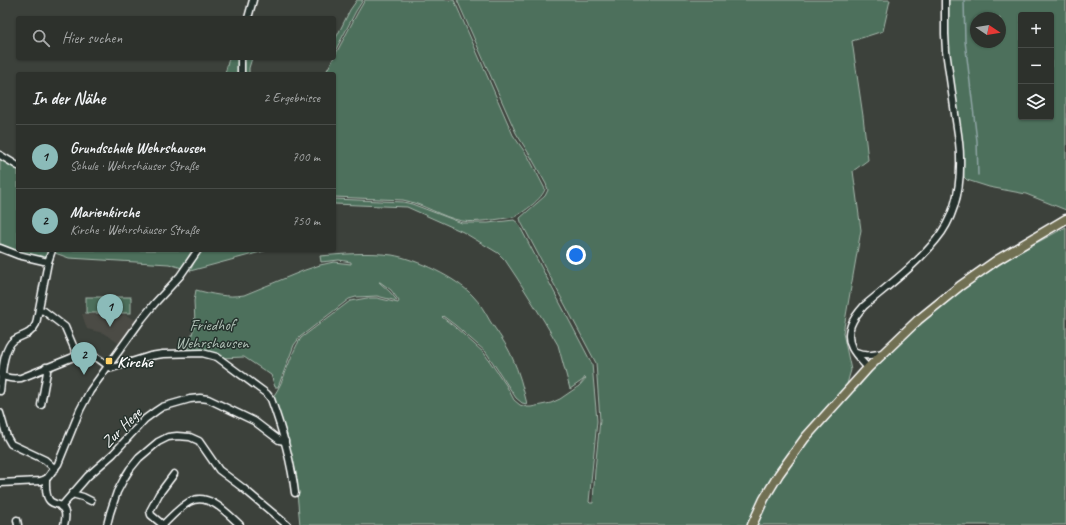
<!DOCTYPE html>
<html lang="de">
<meta charset="utf-8">
<style>
:root{--surface:#2d312c;--page:#353934;--text:#f1f3f6;--muted:#a7a9a9;--line:#484c48;--accent:#8bbbb9}
body{margin:0;font-family:Caveat,sans-serif;background:var(--page);color:var(--text)}
.controls{position:absolute;right:12px;top:12px;display:grid;overflow:hidden;border-radius:4px;box-shadow:0 1px 3px #0004}
.controls button{width:36px;height:36px;display:grid;place-items:center;padding:0;border:0;border-bottom:1px solid var(--line);background:var(--surface);color:var(--text);font:20px sans-serif}
.compass{position:absolute;left:970px;top:12px;width:36px;height:36px;border-radius:50%;background:var(--surface);box-shadow:0 1px 3px #0004;rotate:102deg}
.you{position:absolute;left:576px;top:255px;width:14px;height:14px;margin:-10px;border:3px solid #fff;border-radius:50%;background:#1a73e8;box-shadow:0 0 0 6px #1a73e833}
.badge{display:grid;place-items:center;width:26px;height:26px;border-radius:50%;background:var(--accent);color:#111;font-size:13px;font-weight:700}
.pin{position:absolute;translate:-50% -33px;filter:drop-shadow(0 1px 2px #0008)}
.pin::after{content:'';position:absolute;top:21px;width:14px;height:12px;background:inherit;clip-path:polygon(0 0,100% 0,50% 100%)}
.list{margin:0;padding:0;list-style:none}
h2{display:flex;justify-content:space-between;align-items:center;height:52px;margin:0;padding:0 16px;font-size:17px}
h2 small{font-size:13px;font-weight:400;color:var(--muted)}
.list li{display:grid;grid-template-columns:26px 1fr auto;gap:12px;align-items:center;box-sizing:border-box;height:64px;padding:0 16px;border-top:1px solid var(--line)}
.list b{display:block;font-size:15px;white-space:nowrap}
.list p{margin:0;font-size:13px;white-space:nowrap;color:var(--muted)}
.list em{font-size:13px;font-style:normal;color:var(--muted)}
.icon{flex:none;width:22px;height:22px;fill:none;stroke:currentColor;stroke-width:2;stroke-linecap:round;stroke-linejoin:round}
.map{position:relative;flex:none;width:1066px;height:525px;overflow:hidden}
.search{position:absolute;background:var(--surface);box-shadow:0 1px 3px #0004;left:16px;top:16px;width:320px;height:44px;display:flex;align-items:center;gap:10px;box-sizing:border-box;padding:0 14px;border-radius:4px;color:var(--muted);font-size:15px}
.panel{position:absolute;background:var(--surface);box-shadow:0 1px 3px #0004;left:16px;top:72px;width:320px;height:180px;border-radius:4px}
.map>svg:first-child{display:block}
</style>
<div class="map">
<svg width="1066" height="525" viewBox="0 0 1066 525">
<rect width="100%" height="100%" fill="#3c413b"/>
<filter id="ink" filterUnits="userSpaceOnUse"><feTurbulence type="fractalNoise" baseFrequency=".025" numOctaves="2"/><feDisplacementMap in="SourceGraphic" scale="8" xChannelSelector="R" yChannelSelector="G"/><feConvolveMatrix kernelMatrix="1 2 1 2 8 2 1 2 1" color-interpolation-filters="sRGB"/></filter>
<g filter="url(#ink)">
<polygon fill="#4b4b45" points="82,314 122,315 123,314 138,321 120,344 103,333 87,329"/>
<g fill="#4e705b" stroke="#a6b8ad" fill-rule="evenodd">
<polygon points="357,0 363,0 356,11 334,53 334,42 350,10"/>
<path d="M 365,0 L 454,0 L 513,135 L 529,158 L 545,189 C 543,198 523,213 514,217 C 500,219 475,223 462,221 C 441,217 424,204 403,200 L 334,197 L 334,74 L 325,74 L 358,12 Z"/>
<path d="M 457,0 L 890,0 L 883,31 L 852,41 L 863,116 L 868,160 L 853,171 L 861,230 L 843,333 L 851,370 L 847,384 L 855,391 C 898,339 950,295 1007,260 C 1026,248 1046,238 1066,227 L 1066,525 L 300,525 L 297,493 L 285,441 L 273,397 C 286,379 289,356 301,338 L 350,301 L 367,298 L 377,298 L 398,303 L 399,301 L 391,290 L 380,282 L 379,282 L 390,292 L 395,298 L 397,301 L 377,296 L 356,297 L 349,299 L 300,337 L 294,345 L 278,387 L 275,387 L 271,375 L 244,357 L 221,358 L 187,351 L 195,324 L 194,301 L 196,290 C 212,294 227,298 244,295 L 305,270 L 320,265 L 334,262 L 351,264 L 351,262 L 339,260 L 321,262 L 320,256 C 344,254 368,252 392,255 C 416,259 457,278 473,296 C 480,303 485,312 490,321 C 498,333 507,345 512,357 C 519,372 523,388 527,404 L 522,403 L 516,398 L 486,352 L 455,325 L 443,316 L 442,317 L 455,327 L 484,353 L 506,385 L 514,400 L 520,405 L 527,407 L 531,407 L 551,403 L 560,399 L 579,386 L 586,378 L 585,377 L 583,380 L 570,389 L 558,345 L 544,321 L 517,278 L 505,260 L 498,253 L 463,232 L 407,207 L 334,204 L 334,199 L 403,202 L 412,204 L 462,223 L 488,223 L 514,220 L 518,223 L 592,364 L 597,421 L 589,502 L 590,503 L 593,503 L 595,470 L 600,420 L 596,363 L 521,222 L 520,218 L 545,196 L 548,190 L 546,184 L 531,157 L 516,133 Z"/>
<path d="M 948,0 L 1066,0 L 1066,210 L 1026,194 L 989,187 L 967,180 L 964,177 L 963,156 L 949,50 ZM 1021,15 L 1051,15 L 1051,117 L 1021,117 ZM 976,18 L 1000,18 L 1000,42 L 976,42 Z"/>
<polygon points="229,58 252,58 249,68 249,74 225,74"/>
<polygon points="0,159 18,169 18,250 49,250 48,253 44,259 19,253 0,246"/>
<polygon points="55,250 192,250 182,268 169,264 69,258 55,253"/>
<polygon points="200,250 268,250 190,271"/>
<rect x="86" y="297" width="45" height="16"/>
</g>
<g fill="none" stroke-linecap="round" stroke-linejoin="round">
<polyline stroke="#8fa5a6" stroke-width="1.5" points="964,0 965,41 977,141 978,175"/>
<defs>
<g id="minor">
<polyline points="248,18 253,0"/>
<polyline points="241,74 241,58"/>
<polyline points="0,155 18,166"/>
<polyline points="0,248 18,255 48,262"/>
<polyline points="39,310 44,311 65,327 77,355"/>
<path d="M 856,353 C 865,357 873,355 883,353"/>
<path d="M 77,355 C 94,357 94,354 108,366"/>
<path d="M 108,366 L 112,368 L 150,356 L 163,354 L 202,353 L 217,357 L 267,394 L 271,399 C 282,429 291,460 295,493"/>
<path d="M 868,368 C 863,362 856,356 852,348 C 844,332 853,318 864,306 C 889,285 916,265 936,240 C 955,217 961,186 960,157 C 960,143 957,128 955,114 C 952,93 949,72 946,51 L 945,34 L 945,0"/>
<path d="M 0,374 C 6,379 13,379 21,378 L 76,356 L 77,355"/>
<path d="M 0,391 C 2,378 2,349 14,340 C 23,334 30,336 36,324 L 48,262 L 52,250"/>
<polyline points="41,405 47,372 46,367"/>
<polyline points="0,413 7,437 11,444 45,460 55,469"/>
<path d="M 46,479 C 46,486 45,496 50,501 C 52,503 56,504 59,505 C 67,509 66,518 64,525"/>
<polyline points="0,483 40,481 46,479 48,477 58,464 80,410 90,391 142,319 155,303 180,276 198,250"/>
<polyline points="72,494 83,497 91,501"/>
<polyline points="61,507 88,476 113,454 145,419 156,411 162,407 190,399 200,398 208,399 254,421 279,440 285,441"/>
<polyline points="17,520 18,525"/>
<polyline points="107,525 110,513 117,492 125,477 130,469 139,458 158,442 168,437 177,436 190,437 199,441 219,470 243,488 287,525"/>
<path d="M 163,525 C 171,517 179,508 189,502 C 208,491 228,514 240,525"/>
<polyline points="163,525 151,515 150,511 159,494 174,474"/>
</g>
<polyline id="major" points="752,525 764,499 779,474 805,438 868,368 918,320 960,286 997,260 1066,219"/>
</defs>
<use href="#minor" stroke="#fff" stroke-width="9"/>
<use href="#major" stroke="#fff" stroke-width="11"/>
<use href="#minor" stroke="#26332d" stroke-width="6"/>
<use href="#major" stroke="#716f52" stroke-width="8"/>
</g>
</g>
<rect fill="#ffd166" stroke="#26332d" stroke-width="1.5" x="105" y="357" width="8" height="8" rx="2"/>
<g text-anchor="middle" stroke-width="3" stroke-linejoin="round" paint-order="stroke">
<g font-size="16" fill="#afbfb5" stroke="#26332d">
<text x="212" y="330">Friedhof<tspan x="212" dy="18">Wehrshausen</tspan></text>
</g>
<g font-size="16" font-weight="bold" fill="#fff" stroke="#26332d" text-anchor="start">
<text x="117" y="367">Kirche</text>
</g>
<g font-size="16" fill="#fff" stroke="#26332d">
<text transform="translate(121 427) rotate(-45)" y="6">Zur Hege</text>
</g>
</g>
</svg>
<div class="controls">
<button>+</button>
<button>−</button>
<button><svg class="icon" aria-label="layers" viewBox="0 0 24 24"><path d="M12 4l9 5-9 5-9-5zM3 14l9 5 9-5"/></svg></button>
</div>
<svg class="compass" viewBox="-18 -18 36 36"><path d="M0-13l5 13h-10z" fill="#e53935"/><path d="M0 13l5-13h-10z" fill="#a7a9a9"/></svg>
<div class="you"></div>
<div class="pin badge" style="left:110px;top:327px">1</div>
<div class="pin badge" style="left:84px;top:375px">2</div>
<div class="search"><svg class="icon" aria-label="search" viewBox="0 0 24 24"><circle cx="10" cy="10" r="6"/><path d="M15 15l6 6"/></svg>Hier suchen</div>
<section class="panel">
<h2>In der Nähe<small>2 Ergebnisse</small></h2>
<ul class="list">
<li><span class="badge">1</span><div><b>Grundschule Wehrshausen</b><p>Schule · Wehrshäuser Straße</p></div><em>700 m</em></li>
<li><span class="badge">2</span><div><b>Marienkirche</b><p>Kirche · Wehrshäuser Straße</p></div><em>750 m</em></li>
</ul>
</section>
</div>
